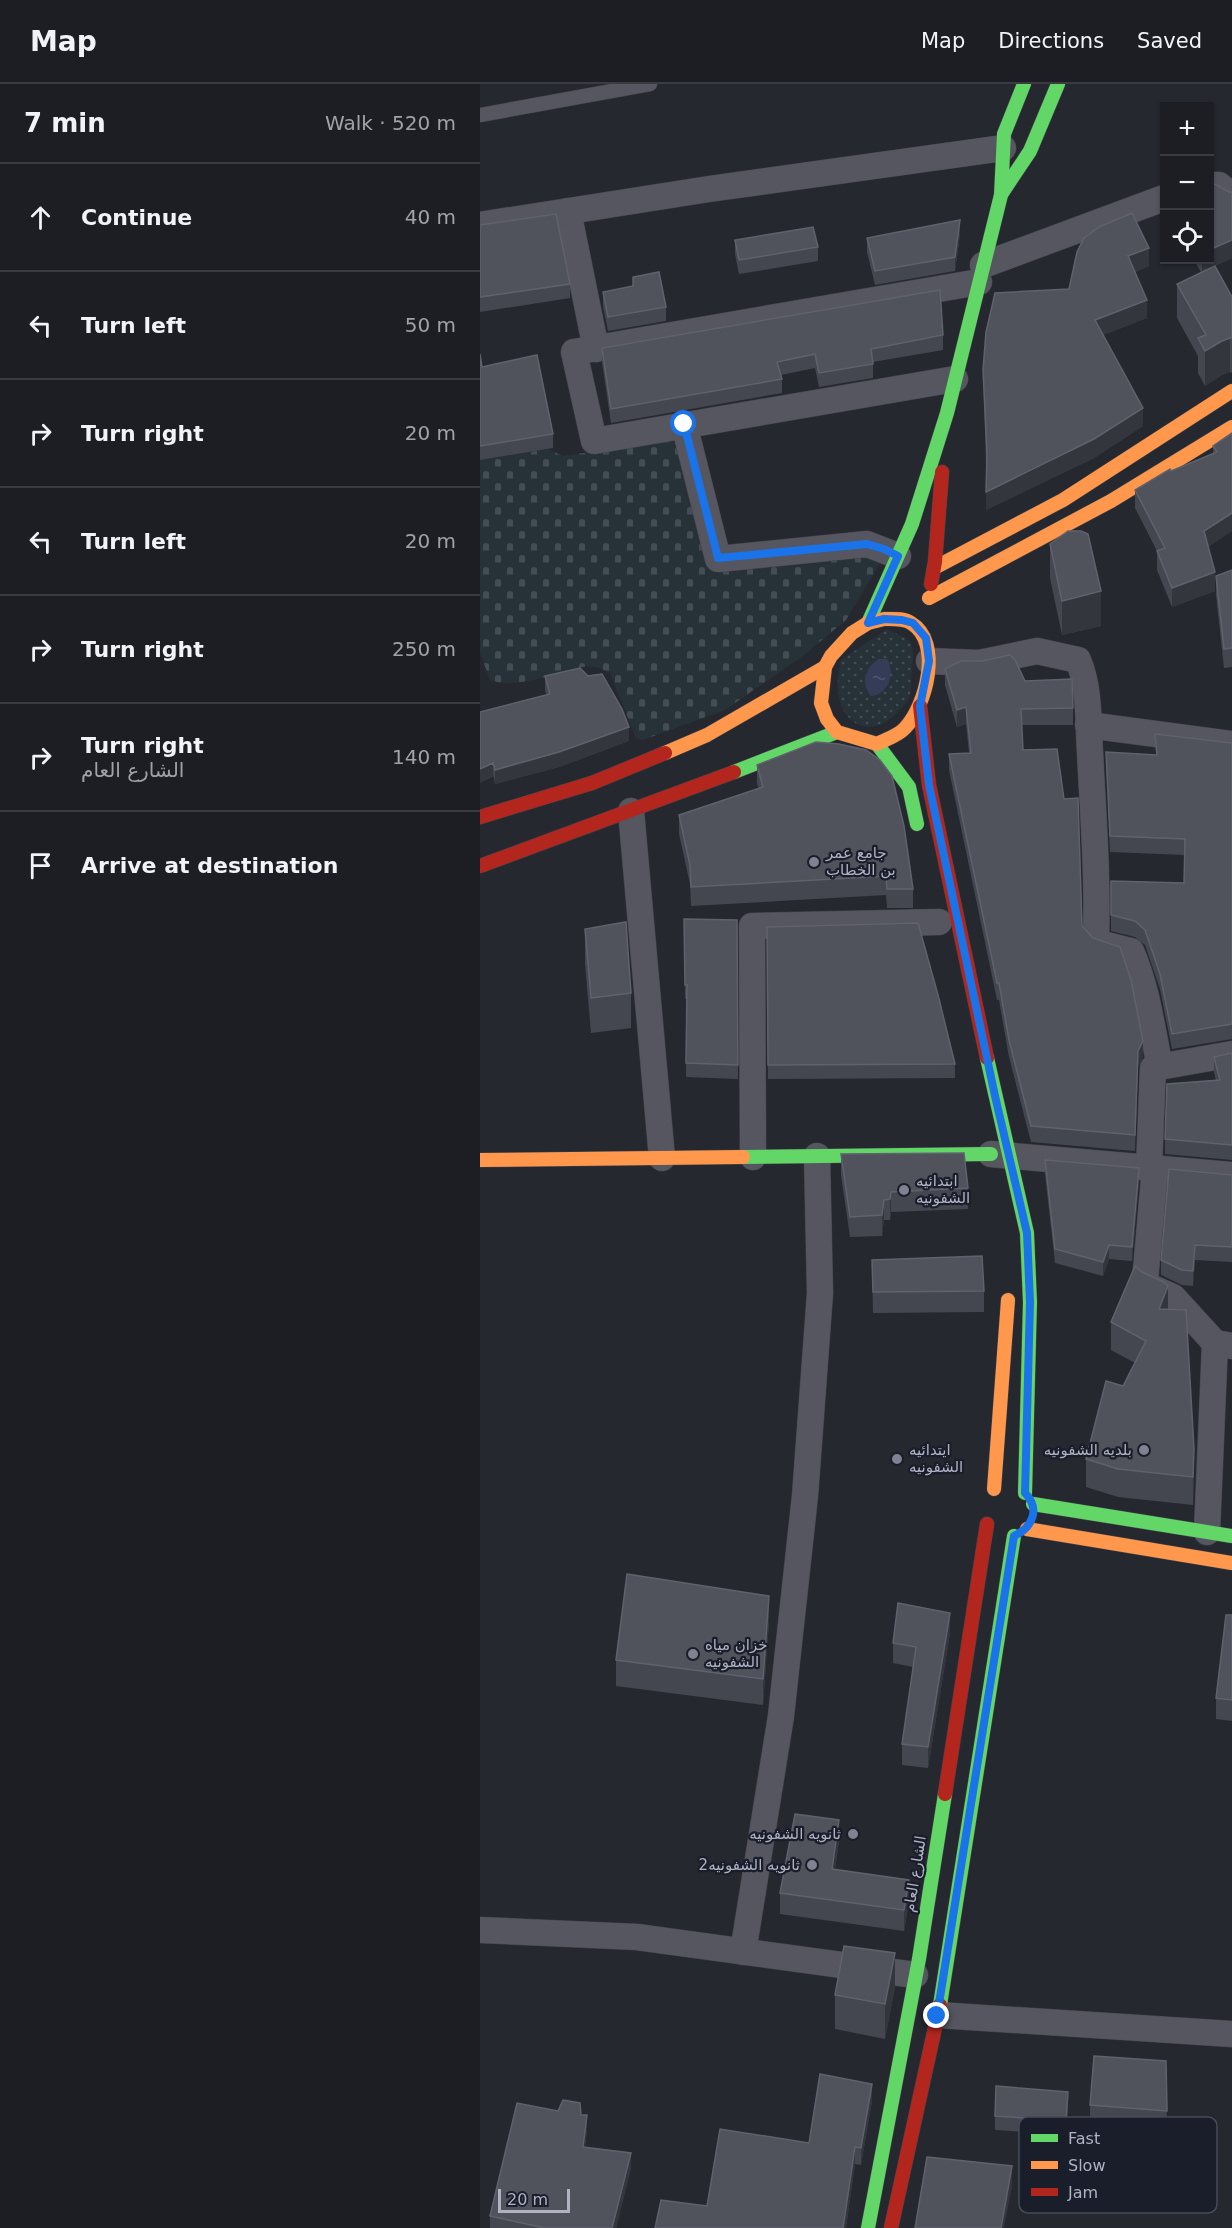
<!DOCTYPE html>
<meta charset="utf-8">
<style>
:root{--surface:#1c1e24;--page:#25272c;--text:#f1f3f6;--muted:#a0a2a6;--line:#3a3c41}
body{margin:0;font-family:"DejaVu Sans","Noto Naskh Arabic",sans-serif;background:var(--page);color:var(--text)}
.controls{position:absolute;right:18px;top:18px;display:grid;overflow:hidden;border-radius:0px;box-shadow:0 2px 4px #0004}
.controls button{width:54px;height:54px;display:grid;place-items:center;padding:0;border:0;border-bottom:2px solid var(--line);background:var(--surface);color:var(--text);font:30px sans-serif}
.scale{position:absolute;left:18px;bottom:15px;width:72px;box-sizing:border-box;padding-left:6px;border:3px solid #afb2c3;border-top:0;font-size:16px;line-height:21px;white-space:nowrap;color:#afb2c3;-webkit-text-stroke:4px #1a1d2a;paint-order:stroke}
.stop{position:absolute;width:18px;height:18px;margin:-14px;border:4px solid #1a73e8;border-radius:50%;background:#fff}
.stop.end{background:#1a73e8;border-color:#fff;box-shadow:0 2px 6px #0008}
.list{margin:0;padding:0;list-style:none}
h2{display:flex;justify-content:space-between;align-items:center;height:78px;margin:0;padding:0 24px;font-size:26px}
h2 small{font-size:20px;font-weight:400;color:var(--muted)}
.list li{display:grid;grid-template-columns:39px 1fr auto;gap:18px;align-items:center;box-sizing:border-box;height:108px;padding:0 24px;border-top:2px solid var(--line)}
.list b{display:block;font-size:22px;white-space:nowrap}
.list p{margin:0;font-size:20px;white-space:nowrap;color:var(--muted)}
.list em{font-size:20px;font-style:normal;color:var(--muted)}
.icon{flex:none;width:33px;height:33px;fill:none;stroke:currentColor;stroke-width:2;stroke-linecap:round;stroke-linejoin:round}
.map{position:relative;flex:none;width:752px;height:2144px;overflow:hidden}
header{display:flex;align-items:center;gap:36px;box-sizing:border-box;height:84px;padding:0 30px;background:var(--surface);border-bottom:2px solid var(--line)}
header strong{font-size:28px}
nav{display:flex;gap:33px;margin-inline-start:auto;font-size:21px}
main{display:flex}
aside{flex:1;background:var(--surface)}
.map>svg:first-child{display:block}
</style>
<header>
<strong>Map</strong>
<nav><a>Map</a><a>Directions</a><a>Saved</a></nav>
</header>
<main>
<aside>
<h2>7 min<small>Walk · 520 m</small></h2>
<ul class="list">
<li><svg class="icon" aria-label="ahead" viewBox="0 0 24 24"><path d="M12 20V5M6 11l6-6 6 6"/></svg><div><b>Continue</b></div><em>40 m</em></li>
<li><svg class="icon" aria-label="left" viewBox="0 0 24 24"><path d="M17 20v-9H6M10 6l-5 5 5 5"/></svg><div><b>Turn left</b></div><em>50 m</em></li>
<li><svg class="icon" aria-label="right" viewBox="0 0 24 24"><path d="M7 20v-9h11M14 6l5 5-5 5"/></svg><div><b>Turn right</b></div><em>20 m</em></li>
<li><svg class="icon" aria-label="left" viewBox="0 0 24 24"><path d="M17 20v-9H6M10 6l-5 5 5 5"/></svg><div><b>Turn left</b></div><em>20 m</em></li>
<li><svg class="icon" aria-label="right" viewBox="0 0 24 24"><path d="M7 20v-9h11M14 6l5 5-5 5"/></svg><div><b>Turn right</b></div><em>250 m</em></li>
<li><svg class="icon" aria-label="right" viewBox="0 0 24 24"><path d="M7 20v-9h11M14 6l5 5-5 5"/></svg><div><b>Turn right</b><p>الشارع العام</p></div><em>140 m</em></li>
<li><svg class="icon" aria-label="arrive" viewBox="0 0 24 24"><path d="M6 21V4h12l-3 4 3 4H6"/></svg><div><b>Arrive at destination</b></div></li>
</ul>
</aside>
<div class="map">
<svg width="752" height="2144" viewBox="0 0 752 2144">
<defs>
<pattern id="grass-dots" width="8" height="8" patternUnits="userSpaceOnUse" patternTransform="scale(1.5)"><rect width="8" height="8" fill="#263238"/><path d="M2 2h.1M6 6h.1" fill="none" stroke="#434d53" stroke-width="1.8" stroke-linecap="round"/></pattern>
<pattern id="cemetery-stones" width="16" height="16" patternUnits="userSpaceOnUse" patternTransform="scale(1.5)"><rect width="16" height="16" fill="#263238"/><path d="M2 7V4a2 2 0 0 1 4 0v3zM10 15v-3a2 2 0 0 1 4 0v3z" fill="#434d53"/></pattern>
<pattern id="water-ripples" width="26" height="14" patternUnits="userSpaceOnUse" patternTransform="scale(1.5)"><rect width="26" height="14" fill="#353c58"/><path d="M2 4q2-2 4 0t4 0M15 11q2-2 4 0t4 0" fill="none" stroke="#50566e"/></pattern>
</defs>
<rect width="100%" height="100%" fill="#262830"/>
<path fill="url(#grass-dots)" d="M 407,545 C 433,557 435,557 432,586 C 431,594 432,607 429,614 C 426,621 416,630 410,635 C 388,652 364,640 359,613 C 356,600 359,588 361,576 Z"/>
<path fill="url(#cemetery-stones)" d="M 189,356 L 196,356 L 231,480 L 393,468 L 402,476 L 366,536 L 324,571 L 245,626 L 163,656 L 156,654 L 130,589 L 117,583 L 107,582 C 81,588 34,606 10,596 L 0,569 L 0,376 L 68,365 L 83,372 Z"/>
<path fill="url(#water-ripples)" d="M 399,575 L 407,575 C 416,589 408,611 391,612 C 380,598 385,584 399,575 Z"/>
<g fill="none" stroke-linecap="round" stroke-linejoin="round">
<defs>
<polyline id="lane" points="0,31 170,0"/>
<g id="street">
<polyline points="730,101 739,101 752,112"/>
<polyline points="88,127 116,265"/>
<polyline points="0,141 229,105 523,64"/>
<polyline points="503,181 684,114"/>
<polyline points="475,295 114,357 94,268 499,198"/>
<polyline points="204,340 238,475 387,460 418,472"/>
<path d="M 449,577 L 499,579 L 557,567 L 598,576 C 610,604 608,638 610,668 C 613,730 618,791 616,853 L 623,860 L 651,867 C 667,903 672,944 680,983"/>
<polyline points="608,641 752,660"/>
<polyline points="151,727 182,1074"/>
<polyline points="511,1070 752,1091"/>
<polyline points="273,1073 272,842 459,838"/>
<polyline points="669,1084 673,984 752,970"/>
<polyline points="675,1084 665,1197 668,1202 693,1213 735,1259"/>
<polyline points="727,1448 735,1259 752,1262"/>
<polyline points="0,1846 157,1853 435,1891"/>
<polyline points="263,1868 301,1632 325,1412 340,1209 337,1072"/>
<polyline points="458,1931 752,1950"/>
</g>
<g id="fast">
<polyline points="522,109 550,67 578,0"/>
<polyline points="388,539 432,440 467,329 521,111 524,50 544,0"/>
<polyline points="397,660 429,703 437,740"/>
<polyline points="254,688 357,648"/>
<polyline points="507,974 547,1149 550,1218 545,1409"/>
<polyline points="263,1073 511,1070"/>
<polyline points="553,1420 752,1452"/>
<polyline points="460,1921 534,1452"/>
<polyline points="388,2144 439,1875 465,1710"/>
</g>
<g id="slow">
<polyline points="454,484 583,416 752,307"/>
<polyline points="449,514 631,417 752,343"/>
<path d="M 404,535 C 413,535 424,534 431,539 C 463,558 446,622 425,644 C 418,652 406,655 397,660 L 357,648 L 347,635 L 341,619 L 345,583 L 351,572 L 372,549 L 388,539 Z"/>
<polyline points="185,669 227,651 345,583"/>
<polyline points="0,1076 263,1073"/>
<polyline points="514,1405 528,1216"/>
<polyline points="547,1445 752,1479"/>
</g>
<g id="jam">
<polyline points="451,500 455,478 462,388"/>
<polyline points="440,622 449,701 507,974"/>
<polyline points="0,733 112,699 185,669"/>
<polyline points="0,782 254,688"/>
<polyline points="465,1710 507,1440"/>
<polyline points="411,2144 460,1921"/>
</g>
</defs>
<use href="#lane" stroke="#424349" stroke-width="15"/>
<use href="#street" stroke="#424349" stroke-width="27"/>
<use href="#fast" stroke="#424349" stroke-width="15"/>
<use href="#slow" stroke="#424349" stroke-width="15"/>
<use href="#jam" stroke="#424349" stroke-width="15"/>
<use href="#lane" stroke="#55565f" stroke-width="14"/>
<use href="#street" stroke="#55565f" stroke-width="26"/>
<use href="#fast" stroke="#63d668" stroke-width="14"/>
<use href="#slow" stroke="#ff974d" stroke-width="14"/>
<use href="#jam" stroke="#b3261e" stroke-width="14"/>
</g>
<g fill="#454750">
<polygon points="749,108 752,108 752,174 735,182 752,213 752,289 750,288 742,291 725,302 718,289 718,272 697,234 697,200 721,188 714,176 729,176"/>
<polygon points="0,141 90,200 90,214 0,228"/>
<polygon points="480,150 475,187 395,201 387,168 387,154"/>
<polygon points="255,156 338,163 338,177 259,190 255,170"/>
<polygon points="669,182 655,188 667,234 623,251 663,342 614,374 506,426 506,381 503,286 589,205"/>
<polygon points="153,202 186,223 186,237 128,247 123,222 123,208"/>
<polygon points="463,251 463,266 393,278 393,294 339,303 335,284 301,291 302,295 302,309 131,339 122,278 122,264"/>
<polygon points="0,270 2,283 73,350 73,364 0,376"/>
<polygon points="752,349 728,463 735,507 692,523 677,486 677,467 655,424 655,406 691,387 733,370 733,362"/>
<polygon points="570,460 621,542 582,551 570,494"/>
<polygon points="752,486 752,583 744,584 736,511 736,492"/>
<polygon points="465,585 545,597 593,624 593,641 542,641 543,666 602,842 663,973 658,983 655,1067 551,1058 529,973 519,916 517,916 469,686 469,670 489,669 486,640 477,643 465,601"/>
<polygon points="65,592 149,657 79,683 15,700 0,628 67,611 65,607"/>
<polygon points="675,650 752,659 752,955 692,965 680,905 665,861 655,853 631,847 631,797 704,799 705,771 630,768 626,668 676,671"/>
<polygon points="277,681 433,805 433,824 407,824 406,811 211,822 210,800 199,750 199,731 279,705 277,700"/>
<polygon points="204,835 257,836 258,995 206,993 207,915 205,915"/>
<polygon points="287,843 475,980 475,994 288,995"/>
<polygon points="105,845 151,909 151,944 111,949 105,880"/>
<polygon points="752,969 752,1076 685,1070 685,1055 736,997 734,988 734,973"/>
<polygon points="361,1070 488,1104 488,1125 411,1128 410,1136 404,1136 402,1152 370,1153 361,1091"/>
<polygon points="565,1076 659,1098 652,1177 629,1175 623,1192 575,1179 565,1090"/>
<polygon points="752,1091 752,1178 715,1176 713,1202 702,1201 681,1191 681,1176"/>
<polygon points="392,1176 504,1207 504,1228 393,1229"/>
<polygon points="688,1225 714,1392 713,1421 638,1413 606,1403 606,1375 655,1279 631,1266 631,1238"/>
<polygon points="752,1531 752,1637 736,1635 736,1614"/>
<polygon points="289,1538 283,1621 136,1602 136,1576"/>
<polygon points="470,1549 448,1684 422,1681 422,1660 433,1583 413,1579 413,1559"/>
<polygon points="359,1757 355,1785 429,1817 424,1847 300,1830 300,1809"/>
<polygon points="415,1903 405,1955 355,1945 355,1911"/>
<polygon points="686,1977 687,2041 610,2036 610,2021"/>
<polygon points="392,2017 381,2081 375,2080 366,2144 175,2144 227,2122 329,2059"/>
<polygon points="588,2022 586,2051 515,2046 515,2032"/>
<polygon points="101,2031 107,2046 105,2063 151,2084 136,2144 10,2144 10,2132"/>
</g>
<g fill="#34363e">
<polygon points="480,136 480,150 475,187 475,173"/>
<polygon points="752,156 752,174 722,188 722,176 729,176 729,166"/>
<polygon points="669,164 669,182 648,190 648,172"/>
<polygon points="667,216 667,234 615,254 615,236"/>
<polygon points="750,254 750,288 742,291 725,302 725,267 742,257"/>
<polygon points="663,324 663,342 614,374 506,426 506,408"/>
<polygon points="752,429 752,447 724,466 724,447"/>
<polygon points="735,488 735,507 692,523 692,504"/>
<polygon points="621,507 621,542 582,551 582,517"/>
<polygon points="486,623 486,640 477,643 477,626"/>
<polygon points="149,643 149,657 79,683 15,700 15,686"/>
<polygon points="13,679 13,693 0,699 0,685"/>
<polygon points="663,957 663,973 658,983 655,1067 658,967"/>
<polygon points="659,1084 659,1098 652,1177 652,1163"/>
<polygon points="411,1108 411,1128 410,1136 410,1115"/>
<polygon points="404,1116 404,1136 402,1152 402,1131"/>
<polygon points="629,1161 629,1175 623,1192 623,1178"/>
<polygon points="715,1161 715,1176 713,1202 713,1187"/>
<polygon points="688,1202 688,1229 679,1225"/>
<polygon points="714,1365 714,1392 713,1421 713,1393"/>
<polygon points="289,1512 289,1538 283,1621 283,1595"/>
<polygon points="470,1529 470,1549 448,1684 448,1663"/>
<polygon points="359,1736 359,1757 352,1805 352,1785"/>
<polygon points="429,1796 429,1817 424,1847 424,1826"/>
<polygon points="415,1869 415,1903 405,1955 405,1920"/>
<polygon points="392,2000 392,2017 381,2081 381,2064"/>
<polygon points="588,2008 588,2022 586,2051 586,2037"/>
<polygon points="107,2031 107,2046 103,2077 103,2063"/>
<polygon points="375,2063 375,2080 366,2144 363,2144"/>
<polygon points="151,2069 151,2084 136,2144 132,2144"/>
<polygon points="532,2082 532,2103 524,2144 521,2144"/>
</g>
<g fill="#50535c" stroke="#5f626c" stroke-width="1.5">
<polygon points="729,98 731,98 749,108 752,108 752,156 729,166"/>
<polygon points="652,129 669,164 648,172 667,216 615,236 663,324 614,355 506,408 507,369 503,286 506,248 515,209 589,205 597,168 604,154 619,143"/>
<polygon points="76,130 90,200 0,213 0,141"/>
<polygon points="480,136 475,173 395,187 387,154"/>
<polygon points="333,143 338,163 259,176 255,156"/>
<polygon points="735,182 752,213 752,254 750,254 742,257 725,267 718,254 726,251 697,200"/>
<polygon points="179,188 186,223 128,233 123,208 153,202 153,193"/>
<polygon points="460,206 463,251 391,265 393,280 339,289 335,270 297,278 302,295 131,325 122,264"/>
<polygon points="0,270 2,283 57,271 73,350 0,362"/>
<polygon points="752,349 752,429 724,447 735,488 692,504 677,467 685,464 655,406 690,385 691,387 737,368 733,362"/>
<polygon points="588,447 601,447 608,450 621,507 582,517 570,460"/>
<polygon points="752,486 752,564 744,565 736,492"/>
<polygon points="530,571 535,576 545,597 592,595 593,624 541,625 543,666 577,665 584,715 598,714 602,842 613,854 640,863 651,896 663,957 658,967 655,1051 551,1042 529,956 519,899 517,899 469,670 491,669 486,623 477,626 465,585 481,577 502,577"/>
<polygon points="100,584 108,592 122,590 142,625 149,643 79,668 15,686 13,679 0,685 0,628 70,610 65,592"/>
<polygon points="675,650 752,659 752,940 692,950 680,890 665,846 655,837 631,831 631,797 704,799 705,755 630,752 626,668 677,671"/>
<polygon points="336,658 359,660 386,666 400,676 412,692 424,742 433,805 407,805 406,792 211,803 210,781 199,731 283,703 277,681"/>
<polygon points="204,835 257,836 258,981 206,979 207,901 205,901"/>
<polygon points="146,838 151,909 111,914 105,845"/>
<polygon points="438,839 458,911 475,980 288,981 287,843"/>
<polygon points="752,969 752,1061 685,1055 687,1000 740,996 734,973"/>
<polygon points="484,1069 488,1104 411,1108 410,1115 404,1116 402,1131 370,1133 361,1070"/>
<polygon points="565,1076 659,1084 652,1163 629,1161 623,1178 575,1165"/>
<polygon points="689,1085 752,1091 752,1163 715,1161 713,1187 702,1186 681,1176"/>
<polygon points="502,1172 504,1207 393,1208 392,1176"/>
<polygon points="655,1182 662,1188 684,1198 688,1202 679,1225 706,1226 714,1365 713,1393 638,1385 606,1375 626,1297 643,1302 666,1257 631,1238"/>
<polygon points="147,1490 289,1512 283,1595 136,1576"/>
<polygon points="418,1519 470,1529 448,1663 422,1660 436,1563 413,1559"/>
<polygon points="746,1531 752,1531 752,1616 736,1614"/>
<polygon points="315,1730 359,1736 352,1785 429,1796 424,1826 300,1809"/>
<polygon points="364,1862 415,1869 405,1920 355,1911"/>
<polygon points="614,1972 686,1977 687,2027 610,2021"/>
<polygon points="340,1990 392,2000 381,2064 375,2063 363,2144 175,2144 181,2116 227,2122 240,2045 329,2059"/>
<polygon points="516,2002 588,2008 586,2037 515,2032"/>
<polygon points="83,2016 100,2019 101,2031 107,2031 103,2063 151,2069 132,2144 65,2144 10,2132 37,2019 78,2027"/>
<polygon points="447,2073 532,2082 521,2144 435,2144"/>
</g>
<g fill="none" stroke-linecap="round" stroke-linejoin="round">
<path stroke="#1a73e8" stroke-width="8" d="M 204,340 L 238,474 L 387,460 L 404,465 L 418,472 L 388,539 L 404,535 L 422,536 L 433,539 L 446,554 L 449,577 L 440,622 L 449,701 L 515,1012 L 547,1149 L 550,1218 L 545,1409 C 561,1425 552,1444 534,1452 L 457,1932"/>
</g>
<g fill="#7f8290" stroke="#1a1d2a" stroke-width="2">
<circle cx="334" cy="778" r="6"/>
<circle cx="424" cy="1106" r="6"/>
<circle cx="664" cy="1366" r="6"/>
<circle cx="417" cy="1375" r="6"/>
<circle cx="213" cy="1570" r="6"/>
<circle cx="373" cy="1750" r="6"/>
<circle cx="332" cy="1781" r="6"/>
</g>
<g text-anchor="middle" stroke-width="4.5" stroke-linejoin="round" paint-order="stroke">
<g font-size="15" fill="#afb2c3" stroke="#1a1d2a" text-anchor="start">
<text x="346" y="774">جامع عمر<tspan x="346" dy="17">بن الخطاب</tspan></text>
<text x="436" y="1102">ابتدائيه<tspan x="436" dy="17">الشفونيه</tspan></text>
<text x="429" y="1371">ايتدائيه<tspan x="429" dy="17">الشفونيه</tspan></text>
<text x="652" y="1371" text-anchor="end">بلديه الشفونيه</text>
<text x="225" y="1566">خزان مياه<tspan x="225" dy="17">الشفونيه</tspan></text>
<text x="361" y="1755" text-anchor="end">ثانويه الشفونيه</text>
<text x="320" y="1786" text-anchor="end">ثانويه الشفونيه2</text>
</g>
<g font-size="15" fill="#afb2c3" stroke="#1a1d2a">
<text transform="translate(435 1790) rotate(-81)" y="5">الشارع العام</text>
</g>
</g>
<rect x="539" y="2033" width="198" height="96" rx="9" fill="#1a1d2a" stroke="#474a58" stroke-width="1.5"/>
<rect x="551" y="2050" width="27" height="8" fill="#63d668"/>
<rect x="551" y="2077" width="27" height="8" fill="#ff974d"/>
<rect x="551" y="2104" width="27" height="8" fill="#b3261e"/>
<g font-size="16" fill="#afb2c3">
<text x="588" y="2060">Fast</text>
<text x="588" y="2087">Slow</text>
<text x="588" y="2114">Jam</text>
</g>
</svg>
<div class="controls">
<button>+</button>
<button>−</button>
<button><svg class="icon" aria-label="locate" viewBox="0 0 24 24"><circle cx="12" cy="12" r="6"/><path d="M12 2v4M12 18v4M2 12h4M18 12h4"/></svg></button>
</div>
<div class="scale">20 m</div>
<div class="stop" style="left:204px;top:340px"></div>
<div class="stop end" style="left:457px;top:1932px"></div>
</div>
</main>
